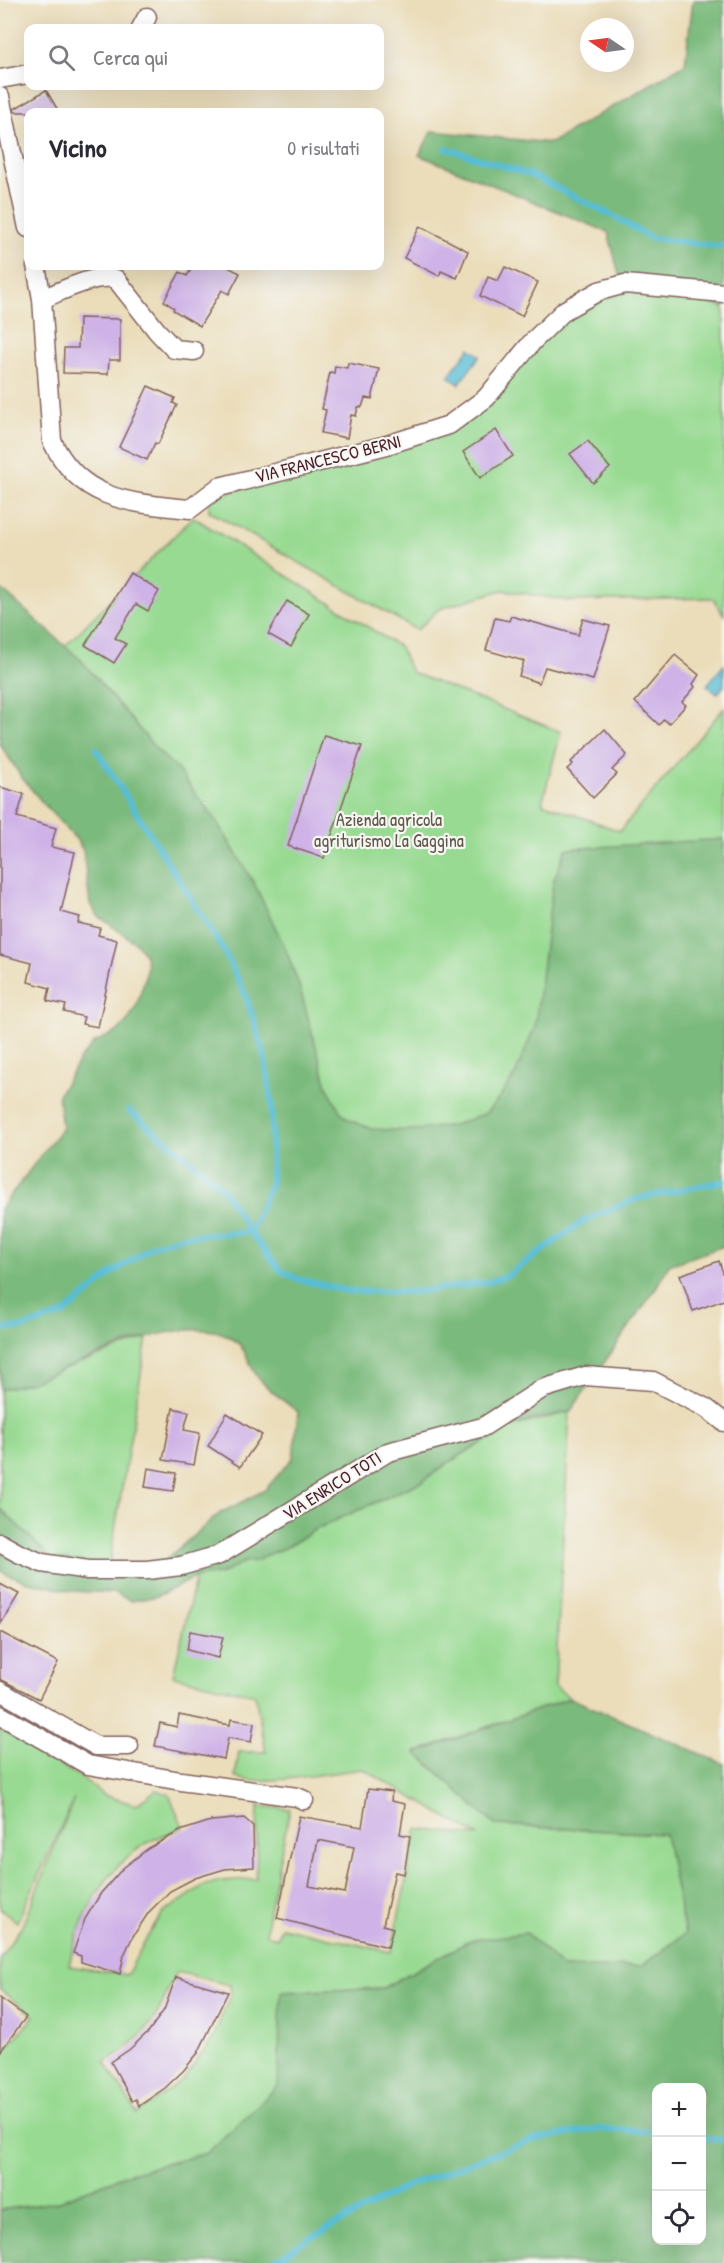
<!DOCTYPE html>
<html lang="it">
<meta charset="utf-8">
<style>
:root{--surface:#fff;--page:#f7f7f7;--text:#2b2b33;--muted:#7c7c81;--line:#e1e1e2}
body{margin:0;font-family:"Patrick Hand",sans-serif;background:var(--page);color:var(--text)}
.controls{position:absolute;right:18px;bottom:18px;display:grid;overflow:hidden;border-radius:12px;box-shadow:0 6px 24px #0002}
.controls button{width:54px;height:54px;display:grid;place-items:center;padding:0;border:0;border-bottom:2px solid var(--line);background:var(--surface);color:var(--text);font:30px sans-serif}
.compass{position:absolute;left:580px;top:18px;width:54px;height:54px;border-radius:50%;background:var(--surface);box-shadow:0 6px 24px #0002;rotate:283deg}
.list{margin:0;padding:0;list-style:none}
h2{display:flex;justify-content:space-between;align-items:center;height:78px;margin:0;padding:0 24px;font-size:26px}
h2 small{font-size:20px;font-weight:400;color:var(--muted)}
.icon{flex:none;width:33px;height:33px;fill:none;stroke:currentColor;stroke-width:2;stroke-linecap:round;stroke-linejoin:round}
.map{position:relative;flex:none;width:724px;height:2263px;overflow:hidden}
.search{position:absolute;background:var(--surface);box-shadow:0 6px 24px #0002;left:24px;top:24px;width:360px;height:66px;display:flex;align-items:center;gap:15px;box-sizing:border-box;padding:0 21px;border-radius:12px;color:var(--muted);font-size:22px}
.panel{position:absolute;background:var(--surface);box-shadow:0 6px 24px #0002;left:24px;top:108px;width:360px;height:162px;border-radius:12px}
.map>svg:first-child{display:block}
</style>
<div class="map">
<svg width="724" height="2263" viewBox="0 0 724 2263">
<rect width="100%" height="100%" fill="#f6f6f2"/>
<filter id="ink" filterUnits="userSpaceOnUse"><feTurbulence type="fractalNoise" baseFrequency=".0167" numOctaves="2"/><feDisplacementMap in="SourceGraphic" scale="12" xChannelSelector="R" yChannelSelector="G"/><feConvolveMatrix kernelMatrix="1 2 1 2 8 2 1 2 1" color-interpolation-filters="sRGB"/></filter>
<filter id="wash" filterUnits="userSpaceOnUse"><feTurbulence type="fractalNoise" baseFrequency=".008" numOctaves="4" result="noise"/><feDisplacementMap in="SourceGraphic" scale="24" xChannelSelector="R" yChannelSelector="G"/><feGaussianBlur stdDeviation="1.35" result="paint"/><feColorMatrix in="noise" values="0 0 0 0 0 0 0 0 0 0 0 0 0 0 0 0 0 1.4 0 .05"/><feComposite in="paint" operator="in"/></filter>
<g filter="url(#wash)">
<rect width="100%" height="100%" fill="#ebddba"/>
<g fill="#98da92" stroke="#717c5e" stroke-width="1.5" fill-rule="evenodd">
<polygon points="624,291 724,298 724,615 713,598 572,601 502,590 439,609 417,630 209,511 209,498 451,428 567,315"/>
<polygon points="193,517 400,647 411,672 561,732 542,803 620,831 724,708 724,864 547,1064 497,1130 434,1149 334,1119 65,646"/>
<polygon points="147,1338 109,1566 51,1558 0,1508 0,1390 58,1371"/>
<path d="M 570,1412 L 555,1686 L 570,1698 L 416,1752 L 495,1825 L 666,1834 L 685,1934 L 641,1966 L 563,1968 L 471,1940 L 383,1988 L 282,1992 L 279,2086 L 207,2153 L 127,2174 L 56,2202 L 0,2210 L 0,2056 L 34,2016 L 0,1989 L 0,1958 L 22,1926 L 74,1799 L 17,1922 L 0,1908 L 0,1729 L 82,1778 L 103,1795 L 136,1805 L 156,1790 L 169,1794 L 183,1827 C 172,1832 160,1836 149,1842 C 106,1866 78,1918 69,1966 L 127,1975 L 145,1941 L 162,1914 L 203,1886 L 220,1881 L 256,1879 L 258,1806 L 290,1809 L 268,1915 L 266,1935 L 277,1938 L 281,1927 L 391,1952 L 417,1829 L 479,1836 L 363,1769 L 287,1779 L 252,1781 L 235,1778 L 239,1752 L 266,1752 L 255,1695 L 173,1676 L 196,1577 L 221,1574 L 244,1562 L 287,1547 L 316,1529 L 423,1481 L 451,1461 L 507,1428 ZM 177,1972 L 230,1985 L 231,1993 L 213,2038 L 183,2080 L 137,2114 L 105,2062 C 125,2051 145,2034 157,2014 C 165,2001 168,1985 177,1972 Z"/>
</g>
<g fill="#7aba7c" stroke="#626c54" stroke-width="1.5" fill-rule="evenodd">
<polygon points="693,0 724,0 724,307 666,293 620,278 608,232 419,155 432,131 551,143 685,64"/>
<path d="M 0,588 L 81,660 L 157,750 L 177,769 L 217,822 L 254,883 L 286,950 L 299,985 L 327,1086 L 340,1111 L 348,1119 L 356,1123 L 374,1129 L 393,1130 L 417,1130 L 454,1125 L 486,1113 L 500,1097 L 515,1075 L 535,1026 L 553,882 L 566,849 L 724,839 L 724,1246 L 669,1265 L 652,1294 L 570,1412 L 538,1418 L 507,1428 L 451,1461 L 423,1481 L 316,1529 L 287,1547 L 266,1555 L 257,1561 L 244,1562 L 221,1574 L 196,1577 L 158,1596 L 132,1601 L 114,1593 L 70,1591 L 25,1581 L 0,1571 L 0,1508 L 51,1558 L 109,1566 L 164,1561 L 219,1514 L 265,1490 L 293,1458 L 298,1412 C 287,1403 264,1387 257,1376 C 248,1363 246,1347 232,1338 C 185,1308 78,1365 31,1382 C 21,1385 10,1387 0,1390 L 0,1209 L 62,1128 L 58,1095 L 80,1059 L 94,1043 L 118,1031 L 128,1020 L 136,1007 L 145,978 L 147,964 L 144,953 L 137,944 L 97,915 L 90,904 L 83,850 L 77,840 L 48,809 L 22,778 L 0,744 Z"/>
<path d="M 570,1698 L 724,1764 L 724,2263 L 0,2263 L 0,2210 L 56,2202 L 127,2174 L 207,2153 L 278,2086 L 281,1992 L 383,1988 L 471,1940 L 527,1933 L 563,1968 L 641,1966 L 685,1934 L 665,1834 L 495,1825 L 416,1753 ZM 656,2088 L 702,2088 L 702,2240 L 656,2240 Z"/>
</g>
<g fill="#57bdd5" stroke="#506e80" stroke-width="1.5">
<polygon points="470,348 480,356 459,384 448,376"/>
<polygon points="724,665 724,686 717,694 707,685"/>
</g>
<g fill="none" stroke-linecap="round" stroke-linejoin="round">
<g stroke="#57bdd5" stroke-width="6">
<polyline points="446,148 531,175 617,218 651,238 715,246 724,245"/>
<polyline points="129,1111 181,1152 222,1188 250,1232 280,1270 297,1279 348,1291 414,1292 485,1283 507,1276 585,1220 636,1199 724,1181"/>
<polyline points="0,1329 21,1328 64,1314 111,1274 154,1245 184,1236 250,1232 271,1183 272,1105 264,1054 246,996 224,951 96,749"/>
<polyline points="702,2137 724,2140"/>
<polyline points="270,2263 302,2243 407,2186 532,2140 596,2129 656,2132"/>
</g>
</g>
<g id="blocks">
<g fill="#cfb2e7" fill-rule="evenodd">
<polygon points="46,90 59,112 15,112 14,109"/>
<polygon points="420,226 468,251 457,278 441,271 439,276 404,258"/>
<polygon points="193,266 226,266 240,273 229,294 222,290 200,326 173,310 174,308 164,301 180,272 187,276"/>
<polygon points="505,267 538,282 522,316 480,296 488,277 498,281"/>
<polygon points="79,318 120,319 120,360 109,360 108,374 63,373 64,348 78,348"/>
<polygon points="348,363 379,369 372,399 365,398 362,407 358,407 356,416 351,415 347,438 321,433 326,410 322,409 330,372 334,373 335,366 347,368"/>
<polygon points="148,386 175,398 173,403 177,405 158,444 155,443 147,460 119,447"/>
<polygon points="496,430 513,456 480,478 463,452"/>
<polygon points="588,441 610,468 593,483 570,454"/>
<polygon points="130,573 159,591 148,611 136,604 115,638 126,644 114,663 85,645"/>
<polygon points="287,601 309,614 291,647 268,634"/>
<polygon points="511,616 578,635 583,619 610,626 593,680 545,667 539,683 519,676 524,661 486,650 495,618 509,621"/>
<polygon points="675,655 699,675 693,684 695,687 682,702 686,705 669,724 664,719 659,725 635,702"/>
<polygon points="605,729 627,755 612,770 617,774 593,798 567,769 573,764 571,762"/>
<polygon points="324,735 362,746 324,858 288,846"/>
<polygon points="0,787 24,794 17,817 56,828 51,847 75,852 61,912 80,917 78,923 100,928 98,935 117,940 98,1027 82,1024 84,1017 64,1012 66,1005 47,1001 50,988 28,982 32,963 0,955"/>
<polygon points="719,1261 724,1276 724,1300 693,1311 680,1275"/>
<polygon points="173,1408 189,1412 184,1430 200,1433 194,1465 163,1460"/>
<polygon points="227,1413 262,1435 240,1467 208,1446"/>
<polygon points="148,1468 176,1473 173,1491 145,1487"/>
<polygon points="0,1584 19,1594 0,1625"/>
<polygon points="190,1631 223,1637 218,1658 187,1650"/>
<polygon points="0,1632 58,1662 39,1699 0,1679"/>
<polygon points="179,1715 230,1725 231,1719 254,1723 251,1742 228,1738 224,1759 155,1746 160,1723 177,1727"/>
<path d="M 368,1789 L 392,1792 L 391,1801 L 405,1804 L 400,1834 L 410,1836 L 404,1874 L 395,1872 L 383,1925 L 393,1928 L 388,1947 L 277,1918 L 299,1816 L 362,1827 ZM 318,1840 L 354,1847 L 345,1893 L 309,1886 Z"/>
<polygon points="244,1818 253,1826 254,1867 225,1869 195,1878 170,1891 149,1912 133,1936 124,1955 120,1974 81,1962 81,1956 73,1953 85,1919 101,1893 123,1868 149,1848 180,1831 211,1821"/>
<polygon points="176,1977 228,1992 198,2053 183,2071 165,2088 139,2106 136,2099 132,2101 111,2062 130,2049 149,2031 164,2010"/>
<polygon points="0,1998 26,2017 0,2052"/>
</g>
</g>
</g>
<g filter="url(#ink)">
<use href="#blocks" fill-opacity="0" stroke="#82625d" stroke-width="1.5"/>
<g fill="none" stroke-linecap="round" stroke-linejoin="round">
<defs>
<g id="street">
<polyline points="141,28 147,17"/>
<polyline points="0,79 28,74"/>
<polyline points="0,97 28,228"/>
<path d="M 36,266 L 42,299 L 52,441 C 80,501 131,503 190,509 L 219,487 L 387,445 L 449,425 L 486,398 L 533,341 L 565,310 L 599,291 L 625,284 L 724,293"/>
<path d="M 42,299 C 62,291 96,273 116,279 L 157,331 L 174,349 L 194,351"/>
<polyline points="0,1543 18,1553 42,1563 88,1570 147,1570 181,1566 219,1555 388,1452 483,1427 542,1389 585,1376 653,1381 706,1408 724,1422"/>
<polyline points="0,1691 96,1746 129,1746"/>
<polyline points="0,1715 88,1765 181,1781 297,1797 304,1800"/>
</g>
</defs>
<use href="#street" stroke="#82625d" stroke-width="21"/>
<use href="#street" stroke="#fff" stroke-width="18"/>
</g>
</g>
<g text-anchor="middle" stroke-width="4.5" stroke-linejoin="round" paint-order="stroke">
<g font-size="18" fill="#4a1f2b" stroke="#f6f6f2">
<text transform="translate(328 459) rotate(-14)" y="6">VIA FRANCESCO BERNI</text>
<text transform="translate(332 1486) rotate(-32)" y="6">VIA ENRICO TOTI</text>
</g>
<g font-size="18" fill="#61574a" stroke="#f6f6f2">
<text x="389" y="826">Azienda agricola<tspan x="389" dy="21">agriturismo La Gaggina</tspan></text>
</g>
</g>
</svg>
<div class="controls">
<button>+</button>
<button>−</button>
<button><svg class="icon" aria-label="locate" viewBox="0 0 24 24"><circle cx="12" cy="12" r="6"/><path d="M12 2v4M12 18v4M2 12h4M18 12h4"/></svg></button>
</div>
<svg class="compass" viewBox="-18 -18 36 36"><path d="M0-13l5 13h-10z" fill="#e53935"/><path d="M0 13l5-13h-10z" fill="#7c7c81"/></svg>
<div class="search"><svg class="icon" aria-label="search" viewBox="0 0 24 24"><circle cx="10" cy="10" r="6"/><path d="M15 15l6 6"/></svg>Cerca qui</div>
<section class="panel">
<h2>Vicino<small>0 risultati</small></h2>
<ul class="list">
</ul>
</section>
</div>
